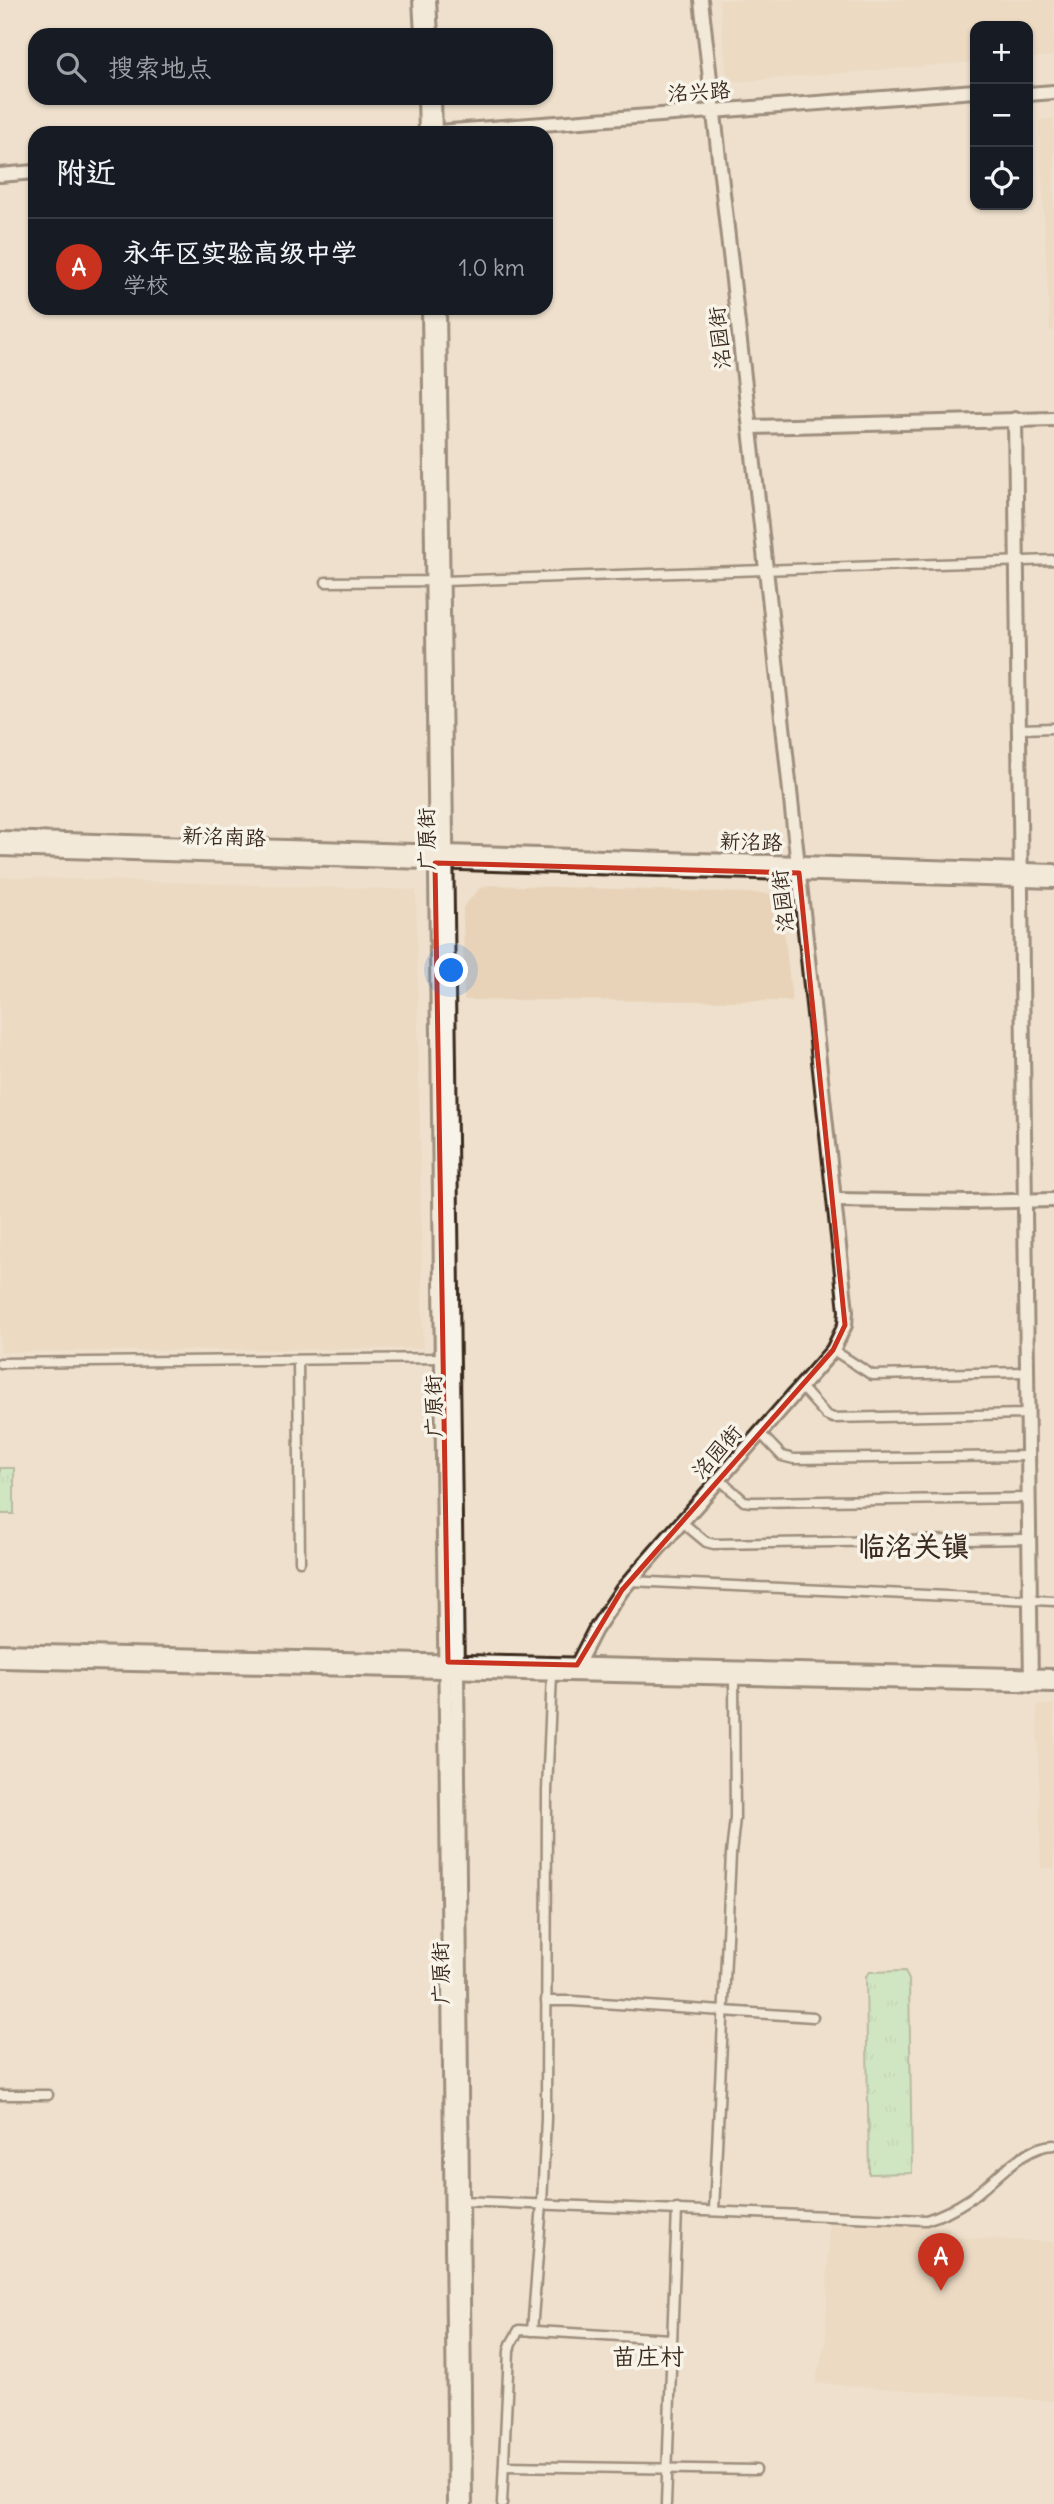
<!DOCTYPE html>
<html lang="zh">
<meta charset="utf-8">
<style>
:root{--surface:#171b24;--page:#20242c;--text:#f1f3f6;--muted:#9ea1a6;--line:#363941;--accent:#c8321e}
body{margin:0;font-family:Delius,"LXGW WenKai TC",sans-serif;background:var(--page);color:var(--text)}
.controls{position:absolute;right:21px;top:21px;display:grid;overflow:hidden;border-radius:14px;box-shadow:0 2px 5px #0004}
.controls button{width:63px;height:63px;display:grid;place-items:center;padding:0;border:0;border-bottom:2px solid var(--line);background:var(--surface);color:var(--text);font:35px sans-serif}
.you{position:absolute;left:452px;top:971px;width:24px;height:24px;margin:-18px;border:5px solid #fff;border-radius:50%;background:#1a73e8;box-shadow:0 0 0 10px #1a73e833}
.badge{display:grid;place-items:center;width:46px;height:46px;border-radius:50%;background:var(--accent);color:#fff;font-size:23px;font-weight:700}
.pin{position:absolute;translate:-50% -58px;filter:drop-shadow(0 2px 4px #0008)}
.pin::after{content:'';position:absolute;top:37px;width:24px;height:21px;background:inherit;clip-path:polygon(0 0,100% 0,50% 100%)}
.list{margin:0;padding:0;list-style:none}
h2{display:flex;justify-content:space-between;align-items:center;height:91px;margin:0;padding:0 28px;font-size:30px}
h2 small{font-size:23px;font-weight:400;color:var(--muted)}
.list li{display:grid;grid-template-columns:46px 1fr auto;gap:21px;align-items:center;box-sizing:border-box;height:98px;padding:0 28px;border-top:2px solid var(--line)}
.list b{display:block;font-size:26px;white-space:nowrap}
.list p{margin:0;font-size:23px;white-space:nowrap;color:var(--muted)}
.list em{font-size:23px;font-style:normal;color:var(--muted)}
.icon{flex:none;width:38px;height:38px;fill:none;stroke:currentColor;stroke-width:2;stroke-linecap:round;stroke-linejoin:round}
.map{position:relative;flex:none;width:1054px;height:2504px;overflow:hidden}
.search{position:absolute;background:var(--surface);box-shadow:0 2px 5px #0004;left:28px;top:28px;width:525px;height:77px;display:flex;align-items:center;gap:18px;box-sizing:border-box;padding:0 24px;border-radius:21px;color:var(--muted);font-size:26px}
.panel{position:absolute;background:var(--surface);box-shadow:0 2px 5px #0004;left:28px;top:126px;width:525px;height:189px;border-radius:21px}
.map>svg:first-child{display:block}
</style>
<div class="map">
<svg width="1054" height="2504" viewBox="0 0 1054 2504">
<defs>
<pattern id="grass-tufts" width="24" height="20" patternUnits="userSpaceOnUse" patternTransform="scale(1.75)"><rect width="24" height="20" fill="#aceeb7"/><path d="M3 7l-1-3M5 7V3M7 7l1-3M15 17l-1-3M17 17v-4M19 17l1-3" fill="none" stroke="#95cc9d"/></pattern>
</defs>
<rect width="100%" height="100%" fill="#eee0cc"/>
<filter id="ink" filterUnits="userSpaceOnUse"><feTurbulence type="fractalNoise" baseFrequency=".0143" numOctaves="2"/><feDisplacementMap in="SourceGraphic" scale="14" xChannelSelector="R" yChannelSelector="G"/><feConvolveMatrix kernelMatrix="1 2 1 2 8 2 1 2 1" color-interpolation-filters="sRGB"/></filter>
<g filter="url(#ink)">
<g fill="#e8d3b8">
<polygon points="719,0 1054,0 1054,56 1028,58 1028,26 975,26 975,62 734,82 727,73"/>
<polygon points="1054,119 1054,331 1050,331 1039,120"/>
<polygon points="0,877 416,890 423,1348 0,1352"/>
<polygon points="489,885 780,894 792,1001 464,1000 463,907 479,889"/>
<polygon points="1037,1705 1054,1705 1054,1868 1041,1868"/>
<polygon points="829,2221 949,2227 949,2237 1054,2242 1054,2401 815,2383 826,2340"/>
</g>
<g fill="url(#grass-tufts)" stroke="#748c6a" stroke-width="2">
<rect x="0" y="1468" width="14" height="46"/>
<polygon points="905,1971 909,1980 912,2173 869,2174 866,1976 870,1972"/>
</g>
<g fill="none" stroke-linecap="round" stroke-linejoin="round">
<defs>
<g id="street">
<polyline points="326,582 443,581 1054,560"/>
<polyline points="1019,729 1054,728"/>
<polyline points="833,1350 872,1375 1027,1372"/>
<polyline points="298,1360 300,1561"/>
<polyline points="0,1363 442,1358"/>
<polyline points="801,1387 826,1415 833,1418 1028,1414"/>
<polyline points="760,1433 782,1456 794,1459 1028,1456"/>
<polyline points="719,1479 744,1501 751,1502 1029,1498"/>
<polyline points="682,1522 706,1542 714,1544 1029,1539"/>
<polyline points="630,1581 1054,1601"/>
<polyline points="546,2001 572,2001 813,2017"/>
<polyline points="0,2095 48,2095"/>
<path d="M 460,2201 L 926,2220 C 943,2215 956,2208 971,2198 C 995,2181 1022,2146 1054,2145"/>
<polyline points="714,2210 731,1854 735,1818 734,1678"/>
<polyline points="532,2331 542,2204 546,2118 547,1791 552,1674"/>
<polyline points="504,2466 756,2470"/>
<polyline points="502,2504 509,2351 511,2344 519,2330 671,2339"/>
<polyline points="666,2504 677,2209"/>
</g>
<g id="secondary">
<polyline points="420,0 422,35"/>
<polyline points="429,0 431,35"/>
<polyline points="1028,94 1054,92"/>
<polyline points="425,98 426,133"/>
<polyline points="434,98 435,133"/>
<polyline points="425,133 975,91"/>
<polyline points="0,175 35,172"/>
<path d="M 429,308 C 437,1040 449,1772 455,2504"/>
<polyline points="439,308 457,1671 465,2504"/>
<polyline points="1015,419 1031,1685"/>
<polyline points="750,427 1054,419"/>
<polyline points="0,838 1054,871"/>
<polyline points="0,849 1054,881"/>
<polyline points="835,1200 968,1202 1054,1200"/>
<polyline points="0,1651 1054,1676"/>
<polyline points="0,1661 1054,1685"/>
<polyline points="577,1665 595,1630 622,1590 833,1350 845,1325 846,1311 769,596 701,0"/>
</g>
</defs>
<use href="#street" stroke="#3b2a1e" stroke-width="13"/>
<use href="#secondary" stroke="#3b2a1e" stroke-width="18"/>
<use href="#street" stroke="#f7f3e8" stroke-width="8"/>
<use href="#secondary" stroke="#f7f3e8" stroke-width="12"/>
</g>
</g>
<path d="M0 0H1054V2504H0ZM 435,863 L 799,873 L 845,1325 L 833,1350 L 622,1590 L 577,1665 L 448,1662 Z" fill="#eee0cc" fill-opacity=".55" fill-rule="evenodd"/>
<path fill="none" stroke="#c8321e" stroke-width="5" stroke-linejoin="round" d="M 435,863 L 799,873 L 845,1325 L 833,1350 L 622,1590 L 577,1665 L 448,1662 Z"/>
<g text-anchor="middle" stroke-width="7" stroke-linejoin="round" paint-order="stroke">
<g font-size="21" fill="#3b2a1e" stroke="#f7f3e8">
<text transform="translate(699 92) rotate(-4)" y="7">洺兴路</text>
<text transform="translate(720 338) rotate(-96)" y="7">洺园街</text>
<text transform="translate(224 837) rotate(2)" y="7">新洺南路</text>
<text transform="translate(427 839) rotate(-91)" y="7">广原街</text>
<text transform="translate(751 842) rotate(2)" y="7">新洺路</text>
<text transform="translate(783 901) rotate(-96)" y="7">洺园街</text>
<text transform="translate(434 1406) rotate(-91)" y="7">广原街</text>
<text transform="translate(717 1452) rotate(-49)" y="7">洺园街</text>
<text transform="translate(441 1973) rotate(-91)" y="7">广原街</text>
</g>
<g font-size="24" fill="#3b2a1e" stroke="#f7f3e8">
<text x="648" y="2365">苗庄村</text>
</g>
<g font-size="28" font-weight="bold" fill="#3b2a1e" stroke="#f7f3e8">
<text x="913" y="1556">临洺关镇</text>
</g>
</g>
</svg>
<div class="controls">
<button>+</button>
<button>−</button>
<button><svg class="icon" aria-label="locate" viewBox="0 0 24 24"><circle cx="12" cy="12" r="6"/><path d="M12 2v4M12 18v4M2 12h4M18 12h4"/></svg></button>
</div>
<div class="you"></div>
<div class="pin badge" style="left:941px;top:2291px">A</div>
<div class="search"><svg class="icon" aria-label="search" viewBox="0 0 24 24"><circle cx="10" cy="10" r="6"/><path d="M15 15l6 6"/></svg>搜索地点</div>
<section class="panel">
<h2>附近<small></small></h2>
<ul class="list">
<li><span class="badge">A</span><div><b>永年区实验高级中学</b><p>学校</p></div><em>1.0 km</em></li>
</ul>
</section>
</div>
